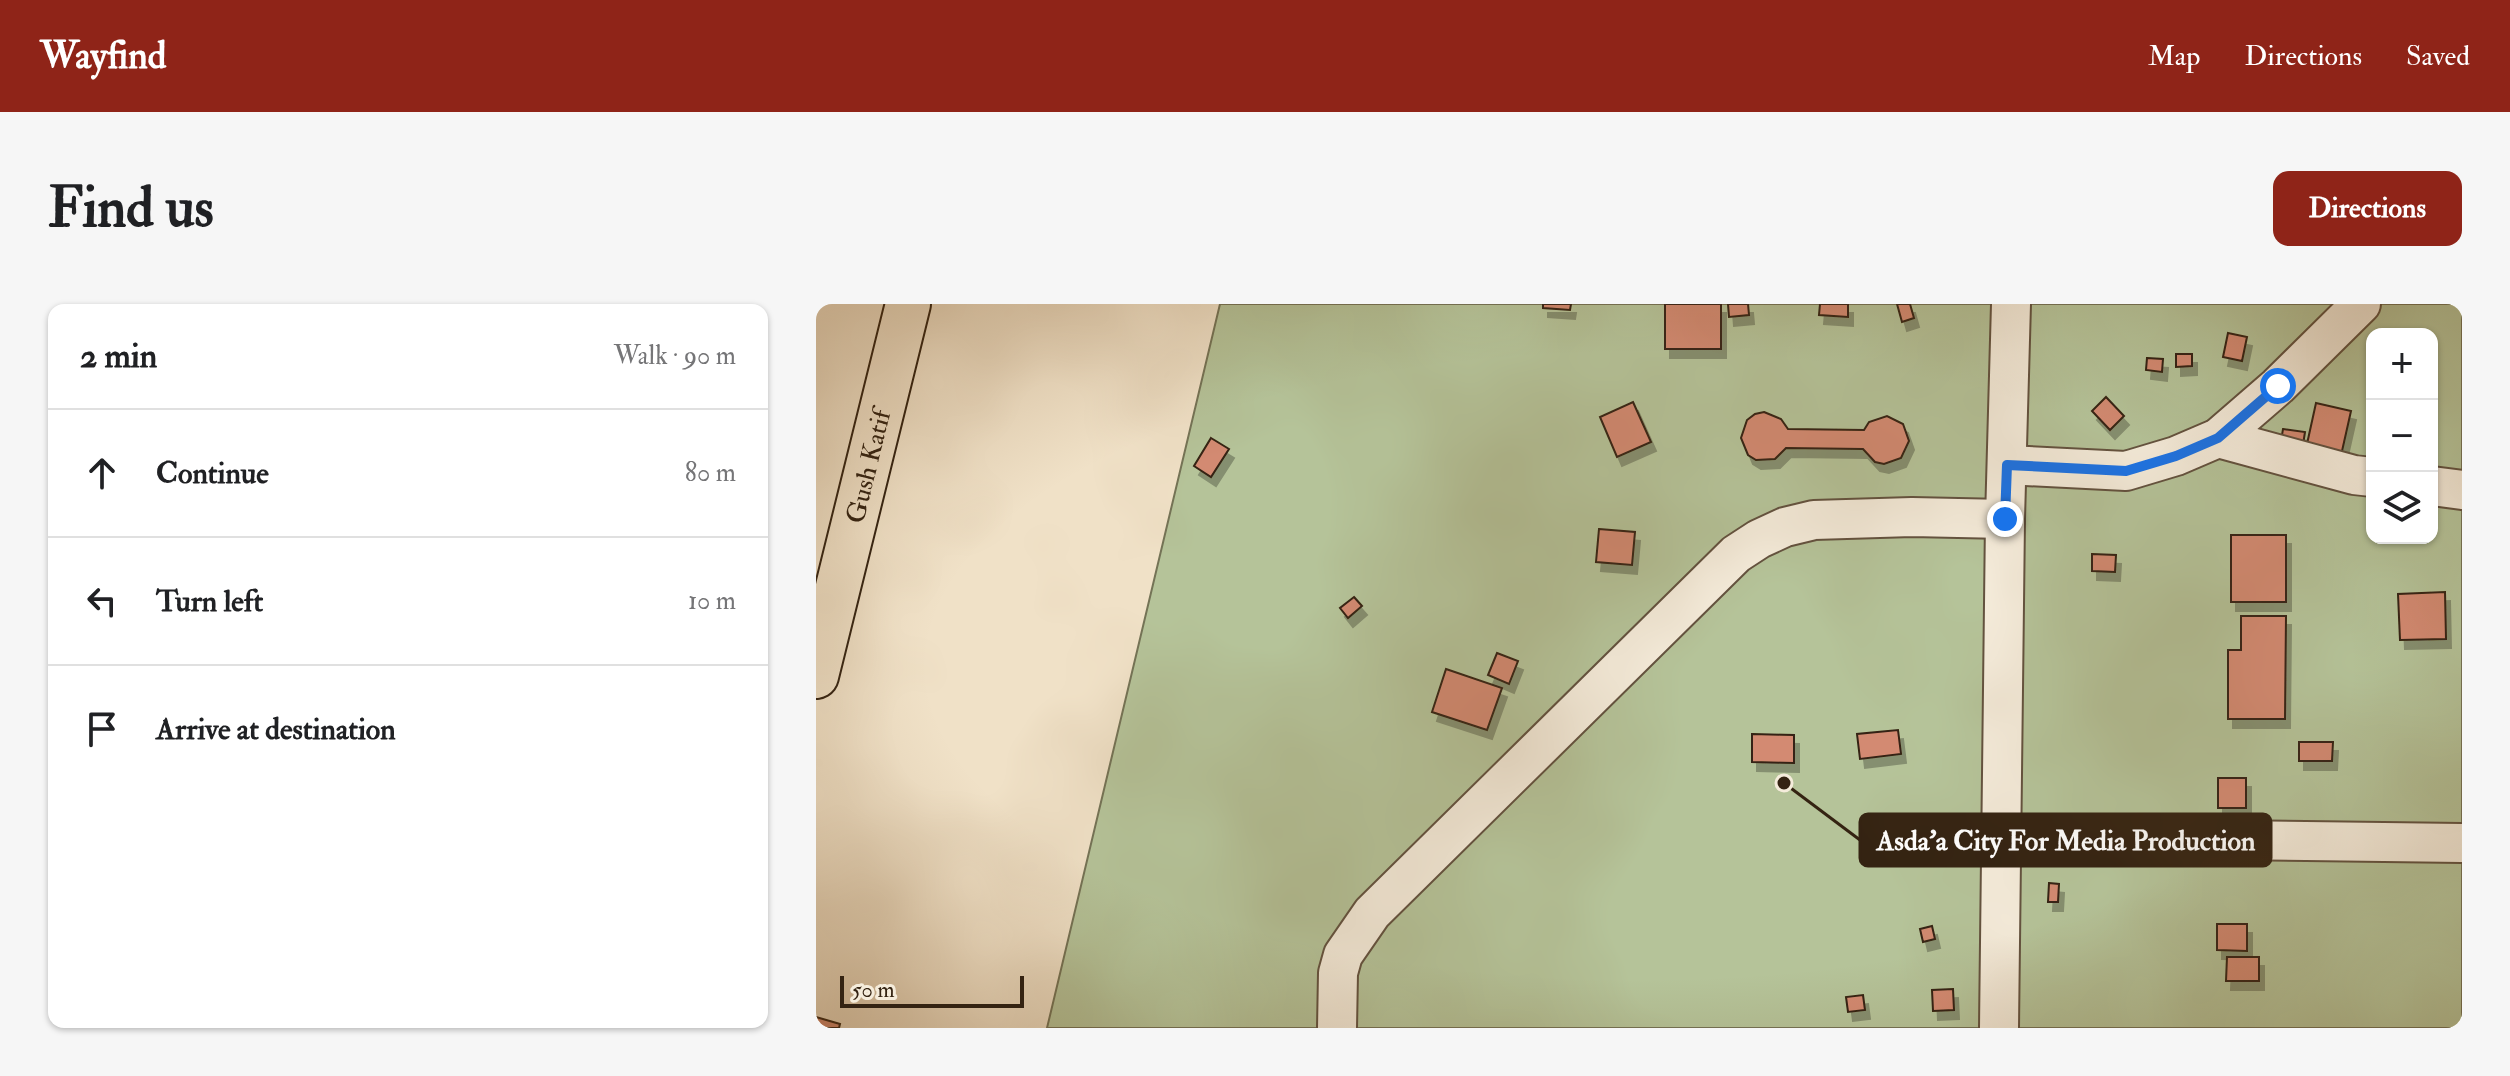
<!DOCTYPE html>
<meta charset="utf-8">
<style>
:root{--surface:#fff;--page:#f6f6f6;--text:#202124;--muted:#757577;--line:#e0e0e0;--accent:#8f2418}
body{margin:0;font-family:"IM FELL Double Pica",serif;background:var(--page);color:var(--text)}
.controls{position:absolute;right:24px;top:24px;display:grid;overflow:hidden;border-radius:16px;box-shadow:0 2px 6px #0004}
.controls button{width:72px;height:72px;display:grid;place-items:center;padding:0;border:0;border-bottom:2px solid var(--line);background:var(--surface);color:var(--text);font:40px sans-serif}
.scale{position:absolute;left:24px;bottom:20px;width:184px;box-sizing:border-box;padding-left:8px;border:4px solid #342312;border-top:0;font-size:22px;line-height:28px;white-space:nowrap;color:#342312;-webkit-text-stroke:6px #f5ecdb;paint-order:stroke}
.stop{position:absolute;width:24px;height:24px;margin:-18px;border:6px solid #1a73e8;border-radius:50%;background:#fff}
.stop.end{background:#1a73e8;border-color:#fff;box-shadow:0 2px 8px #0008}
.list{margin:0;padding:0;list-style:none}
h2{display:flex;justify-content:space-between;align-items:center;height:104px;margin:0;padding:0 32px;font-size:34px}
h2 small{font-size:26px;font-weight:400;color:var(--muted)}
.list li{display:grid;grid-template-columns:52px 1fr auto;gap:24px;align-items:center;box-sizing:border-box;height:128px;padding:0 32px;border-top:2px solid var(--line)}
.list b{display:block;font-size:30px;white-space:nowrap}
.list em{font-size:26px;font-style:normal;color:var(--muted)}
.icon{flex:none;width:44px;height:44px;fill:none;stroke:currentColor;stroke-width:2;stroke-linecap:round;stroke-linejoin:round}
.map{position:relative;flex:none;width:1646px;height:724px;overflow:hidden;border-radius:16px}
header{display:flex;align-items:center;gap:48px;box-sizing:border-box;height:112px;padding:0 40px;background:var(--accent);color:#fff}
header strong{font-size:38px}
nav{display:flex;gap:44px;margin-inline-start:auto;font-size:28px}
.intro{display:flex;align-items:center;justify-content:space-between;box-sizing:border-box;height:192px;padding:0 48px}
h1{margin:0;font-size:56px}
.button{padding:20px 36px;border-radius:16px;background:var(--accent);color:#fff;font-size:28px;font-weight:700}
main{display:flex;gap:48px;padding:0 48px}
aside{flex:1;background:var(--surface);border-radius:16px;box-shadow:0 2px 6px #0004}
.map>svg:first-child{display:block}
</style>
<header>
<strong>Wayfind</strong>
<nav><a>Map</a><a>Directions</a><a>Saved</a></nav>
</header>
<div class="intro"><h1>Find us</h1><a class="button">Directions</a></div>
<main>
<aside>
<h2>2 min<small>Walk · 90 m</small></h2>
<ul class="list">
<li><svg class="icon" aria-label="ahead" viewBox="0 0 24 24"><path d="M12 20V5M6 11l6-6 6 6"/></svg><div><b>Continue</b></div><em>80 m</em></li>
<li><svg class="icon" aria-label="left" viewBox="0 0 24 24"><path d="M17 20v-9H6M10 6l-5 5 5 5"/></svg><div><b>Turn left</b></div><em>10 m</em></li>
<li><svg class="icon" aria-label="arrive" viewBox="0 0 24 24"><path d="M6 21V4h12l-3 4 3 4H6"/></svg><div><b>Arrive at destination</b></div></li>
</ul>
</aside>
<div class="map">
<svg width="1646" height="724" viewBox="0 0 1646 724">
<defs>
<filter id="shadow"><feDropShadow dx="5" dy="9" stdDeviation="0" flood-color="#0004"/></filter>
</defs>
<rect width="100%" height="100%" fill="#f0e1c7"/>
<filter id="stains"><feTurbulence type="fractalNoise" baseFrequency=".0025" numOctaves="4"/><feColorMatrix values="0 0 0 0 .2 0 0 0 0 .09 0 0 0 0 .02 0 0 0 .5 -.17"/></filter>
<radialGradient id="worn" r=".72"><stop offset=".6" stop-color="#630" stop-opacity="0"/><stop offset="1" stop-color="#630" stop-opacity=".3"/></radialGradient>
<path fill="#b5c399" stroke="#747356" stroke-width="2" fill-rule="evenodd" d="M 404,0 L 1646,0 L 1646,724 L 231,724 ZM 1556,30 L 1616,30 L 1616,234 L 1556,234 Z"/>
<g fill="#d38a72" stroke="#342312" stroke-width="2" filter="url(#shadow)">
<polygon points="727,0 755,0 754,6 727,4"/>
<rect x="849" y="0" width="56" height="45"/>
<polygon points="912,0 932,0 933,11 913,13"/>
<polygon points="1004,0 1032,0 1032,13 1003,11"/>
<polygon points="1081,0 1094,0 1098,14 1086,18"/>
<polygon points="1412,29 1431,33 1426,57 1407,53"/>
<polygon points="1360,50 1376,50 1376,62 1360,63"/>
<polygon points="1331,54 1347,55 1346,68 1330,66"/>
<polygon points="1290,93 1308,112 1294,126 1276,107"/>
<polygon points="817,98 835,138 801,153 784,113"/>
<polygon points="1500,99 1535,107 1524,156 1489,149"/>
<polygon points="948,108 965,115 972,125 1048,126 1053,118 1071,112 1087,120 1093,137 1085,154 1068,160 1059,158 1047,145 970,144 959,155 940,156 932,151 925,134 931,116 939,110"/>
<polygon points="1467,125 1489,128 1486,147 1464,143"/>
<polygon points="395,134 413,145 395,173 378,162"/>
<polygon points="783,225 819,228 816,261 780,258"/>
<rect x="1415" y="231" width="55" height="67"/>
<polygon points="1276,250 1300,251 1299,268 1276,267"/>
<polygon points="1629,288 1630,335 1584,336 1582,290"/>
<polygon points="538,293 546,302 532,314 524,304"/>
<polygon points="1425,312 1470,312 1469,415 1412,415 1412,346 1425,346"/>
<polygon points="681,349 702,357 693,380 672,371"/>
<polygon points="630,365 686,384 671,426 616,408"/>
<polygon points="1082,426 1085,450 1044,455 1041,430"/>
<polygon points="936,430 978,431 978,459 936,458"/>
<polygon points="1483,438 1517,438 1516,457 1483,457"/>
<rect x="1402" y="474" width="28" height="30"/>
<polygon points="1233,579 1243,580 1242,598 1232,598"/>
<polygon points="1401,620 1431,620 1431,647 1401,646"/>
<polygon points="1116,622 1119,635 1107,638 1104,625"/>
<polygon points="1411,653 1443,653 1443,677 1410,677"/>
<polygon points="1137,685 1138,706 1117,707 1116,686"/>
<polygon points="1047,691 1049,706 1032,708 1030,693"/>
<polygon points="0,713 24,720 23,724 0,724"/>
</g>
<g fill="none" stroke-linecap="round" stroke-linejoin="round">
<defs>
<g id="minor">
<polyline points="1402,134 1538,171 1556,173"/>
<polyline points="1191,161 1310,167 1360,152 1402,134 1462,82 1545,0"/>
<polyline points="1616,182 1646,186"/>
<polyline points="1185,533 1646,539"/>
<polyline points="521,724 522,669 527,651 556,609 920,250 943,235 969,223 998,216 1096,213 1189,215"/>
<polyline points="1183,724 1189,215 1195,0"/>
</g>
<g id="major">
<path id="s1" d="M 0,372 L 92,0"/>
</g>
</defs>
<use href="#minor" stroke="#63523f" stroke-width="42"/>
<use href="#major" stroke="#342312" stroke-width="48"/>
<use href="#minor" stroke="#f5ecdb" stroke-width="38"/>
<use href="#major" stroke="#f0e1c7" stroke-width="44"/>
</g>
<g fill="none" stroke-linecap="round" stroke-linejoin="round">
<polyline stroke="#1a73e8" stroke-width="10" points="1189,215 1191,161 1310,167 1360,152 1402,134 1462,82"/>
</g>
<g text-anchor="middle" stroke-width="6" stroke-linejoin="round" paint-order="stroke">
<g font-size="26" fill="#342312" stroke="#f5ecdb">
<text dy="9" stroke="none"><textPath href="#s1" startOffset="216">Gush Katif</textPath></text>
</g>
</g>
<path fill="none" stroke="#342312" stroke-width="3" d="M968 479L1044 536"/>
<circle fill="#342312" stroke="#f5ecdb" stroke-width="3" cx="968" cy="479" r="8"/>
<rect fill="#342312" stroke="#342312" stroke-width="3" x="1044" y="510" width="411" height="52" rx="8"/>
<g font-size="28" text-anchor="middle" font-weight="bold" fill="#fff">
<text x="1250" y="546">Asda'a City For Media Production</text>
</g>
<rect width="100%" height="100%" filter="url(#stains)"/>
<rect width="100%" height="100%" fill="url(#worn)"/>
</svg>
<div class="controls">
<button>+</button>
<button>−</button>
<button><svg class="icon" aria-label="layers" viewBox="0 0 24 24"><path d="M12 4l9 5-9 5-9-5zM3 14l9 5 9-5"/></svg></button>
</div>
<div class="scale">50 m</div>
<div class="stop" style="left:1462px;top:82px"></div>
<div class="stop end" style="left:1189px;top:215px"></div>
</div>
</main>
